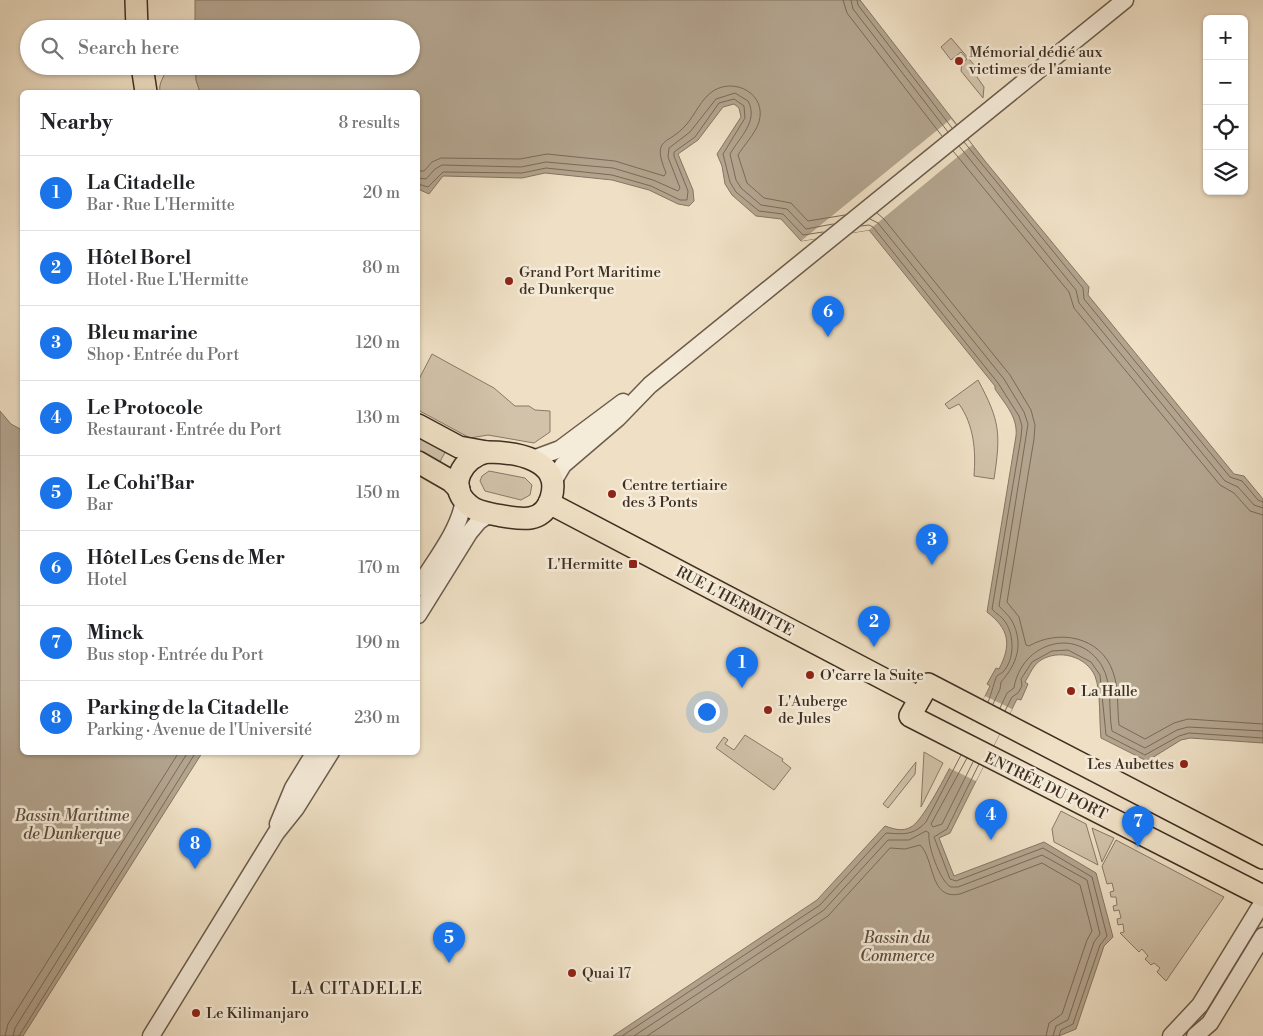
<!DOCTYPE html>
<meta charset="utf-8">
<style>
:root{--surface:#fff;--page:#f6f6f6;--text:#202124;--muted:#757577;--line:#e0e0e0;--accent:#1a73e8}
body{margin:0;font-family:"Libre Bodoni",serif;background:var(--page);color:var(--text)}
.controls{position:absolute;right:15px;top:15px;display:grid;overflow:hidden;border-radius:8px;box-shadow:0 1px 4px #0004}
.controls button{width:45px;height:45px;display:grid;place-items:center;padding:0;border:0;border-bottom:1px solid var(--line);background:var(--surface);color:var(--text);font:25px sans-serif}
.you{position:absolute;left:706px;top:711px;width:18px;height:18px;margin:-12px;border:4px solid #fff;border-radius:50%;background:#1a73e8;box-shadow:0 0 0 8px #1a73e833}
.badge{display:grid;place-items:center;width:32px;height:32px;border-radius:50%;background:var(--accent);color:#fff;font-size:16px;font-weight:700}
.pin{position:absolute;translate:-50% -41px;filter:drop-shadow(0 1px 2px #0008)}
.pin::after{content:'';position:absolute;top:26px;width:18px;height:15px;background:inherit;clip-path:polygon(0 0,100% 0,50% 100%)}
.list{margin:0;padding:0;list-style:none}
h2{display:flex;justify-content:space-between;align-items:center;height:65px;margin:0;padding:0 20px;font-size:21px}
h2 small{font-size:16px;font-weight:400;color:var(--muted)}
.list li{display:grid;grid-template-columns:32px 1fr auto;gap:15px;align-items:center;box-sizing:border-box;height:75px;padding:0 20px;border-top:1px solid var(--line)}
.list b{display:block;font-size:19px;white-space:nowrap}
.list p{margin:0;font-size:16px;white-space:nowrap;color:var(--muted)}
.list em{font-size:16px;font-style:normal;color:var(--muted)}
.icon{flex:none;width:28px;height:28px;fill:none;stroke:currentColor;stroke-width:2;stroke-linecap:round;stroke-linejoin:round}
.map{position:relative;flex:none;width:1263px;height:1036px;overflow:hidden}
.search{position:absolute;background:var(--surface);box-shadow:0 1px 4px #0004;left:20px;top:20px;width:400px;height:55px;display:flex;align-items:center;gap:12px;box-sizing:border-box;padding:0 18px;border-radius:28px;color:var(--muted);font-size:19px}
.panel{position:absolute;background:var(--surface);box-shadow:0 1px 4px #0004;left:20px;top:90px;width:400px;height:665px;border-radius:8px}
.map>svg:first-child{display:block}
</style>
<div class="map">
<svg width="1263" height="1036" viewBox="0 0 1263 1036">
<rect width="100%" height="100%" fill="#efe0c5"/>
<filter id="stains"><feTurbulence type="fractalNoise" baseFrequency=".004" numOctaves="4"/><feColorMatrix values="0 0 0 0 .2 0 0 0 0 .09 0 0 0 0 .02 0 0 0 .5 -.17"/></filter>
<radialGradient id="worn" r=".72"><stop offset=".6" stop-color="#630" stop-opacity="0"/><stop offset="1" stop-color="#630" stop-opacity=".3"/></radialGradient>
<g fill="#d1c2a9" stroke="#887866">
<polygon points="951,38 981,73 977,77 984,87 983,98 961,71 962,63 967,59 961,52 951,60 941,47"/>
<path d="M 166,66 L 196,66 L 196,80 L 200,92 L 160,92 C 158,81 166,77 166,66 Z"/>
<polygon points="432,354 494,388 515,406 529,406 535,410 550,411 550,432 534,443 488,435 470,438 418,410 418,381"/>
<path d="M 978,380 C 1000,421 1001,433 994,479 L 974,476 C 976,451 974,425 959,404 L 949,409 L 945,404 Z"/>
<polygon points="418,431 448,447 437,467 418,457"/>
<polygon points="489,471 525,478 532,485 530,495 521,500 485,491 480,481 482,476"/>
<polygon points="745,735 783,759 782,761 791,768 774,790 716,748 724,737 728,740 725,744 734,750"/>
<polygon points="924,752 943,763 921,807"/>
<polygon points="916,762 915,774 888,808 883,804"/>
<polygon points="1061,811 1086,824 1098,865 1054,842 1052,829"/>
<polygon points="1092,828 1114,838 1102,862"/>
<polygon points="1116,840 1224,897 1166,981 1157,972 1160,968 1154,963 1151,965 1145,959 1148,956 1142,949 1139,952 1120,933 1124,932 1123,924 1118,925 1117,919 1121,918 1119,910 1114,911 1113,906 1117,905 1116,897 1111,897 1110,892 1114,891 1112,883 1107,884 1102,866"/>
</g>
<g fill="#b3a48e" stroke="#857563">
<path d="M 195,0 L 860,0 L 985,161 L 1089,287 L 1088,295 L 1234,474 L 1244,476 L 1263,499 L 1263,743 L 1190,738 L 1181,740 L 1147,761 L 1101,738 C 1099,721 1101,691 1095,676 C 1086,656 1059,649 1041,660 C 1033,665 1030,674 1025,682 L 1028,684 L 1021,700 L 1017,699 L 950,833 L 939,838 L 954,876 L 1044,842 L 1096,873 L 1113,937 L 1104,946 L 1076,1029 L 1059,1036 L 613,1036 L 817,900 L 885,826 C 894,829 902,832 911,827 C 929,818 978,710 990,686 L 987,684 L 996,668 L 999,669 C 1012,644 1009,629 987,612 L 1016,436 C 1018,417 1005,404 995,389 L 995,386 L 869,230 L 801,241 L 781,219 L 756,216 L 732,195 L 725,184 L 722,166 L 717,154 L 741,117 L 739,108 L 734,104 L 723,107 L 698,140 L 678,154 L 693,190 L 694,201 L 689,206 L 678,204 L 649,190 L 612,180 L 545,173 L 522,178 L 443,176 L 429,194 L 418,189 L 418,92 L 200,92 L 196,80 L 196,66 L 411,66 L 411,29 L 195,29 Z"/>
<polygon points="0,411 11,424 22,430 22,752 202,753 23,1036 0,1036"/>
</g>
<g fill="#efe0c5">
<polygon points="951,119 972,145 869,230 801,241"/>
<polygon points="985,696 1012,709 976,781 949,768"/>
</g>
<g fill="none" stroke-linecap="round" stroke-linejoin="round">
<g stroke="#796a58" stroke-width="1">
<polyline points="843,0 847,13 942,136"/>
<polyline points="851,0 853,9 948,132"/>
<polyline points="857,0 858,5 952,128"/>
<polyline points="964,142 1083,288 1084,299 1230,477 1242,481 1258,500 1263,502"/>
<polyline points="959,146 1076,290 1079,303 1225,481 1238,487 1254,505 1263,508"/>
<polyline points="953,151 1069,292 1074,308 1220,485 1234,493 1250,511 1263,515"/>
<path d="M 418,171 L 424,171 L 432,162 L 441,158 L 520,159 L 547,154 L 615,161 L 664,176 L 666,173 C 651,136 668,146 686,125 C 695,115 701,99 713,91 C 735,77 767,94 759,122 C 755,134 744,145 738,155 L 747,183 L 764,198 L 791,203 L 808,221 L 845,215"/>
<path d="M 418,178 L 426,179 L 435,169 L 442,165 L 521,167 L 546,162 L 613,168 L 653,180 L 678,191 L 680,188 L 668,157 L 669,148 L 690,132 L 716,99 L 735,93 L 748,101 C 759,121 739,138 730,154 L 736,180 L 741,188 L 761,205 L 787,209 L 806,229 L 833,224"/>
<polyline points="418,184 428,187 443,172 522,173 546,168 612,175 651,186 680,200 687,200 688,191 674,156 674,152 695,137 719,103 734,99 744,106 745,118 723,154 730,182 736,192 759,211 783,214 803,235 823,232"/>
<path d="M 877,213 L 884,219 L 1010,375 L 1031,410 L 1035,425 L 1034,439 L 1007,602 L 1019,617 L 1026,645 L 1029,646 C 1058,629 1101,636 1113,672 C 1119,688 1117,708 1119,725 L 1145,739 L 1174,723 L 1188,719 L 1263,724"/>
<path d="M 870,219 L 878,223 L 1004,379 L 1024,412 L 1028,424 L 999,606 C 1003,611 1009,615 1012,621 C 1024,644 1017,664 1001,682 L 1000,689 L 993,704"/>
<path d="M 861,226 L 869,225 L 873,227 L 998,383 L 1019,416 L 1022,426 L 1021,437 L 992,609 C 996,614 1003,617 1006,623 C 1014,636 1015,659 1003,672 C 1002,673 999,674 997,676 C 995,678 991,696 988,702"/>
<path d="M 1000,708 L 1007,693 L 1014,688 C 1021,643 1077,625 1102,666 C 1113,685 1108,710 1112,731 L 1145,748 L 1177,730 L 1188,727 L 1263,731"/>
<polyline points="1005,711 1012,697 1018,693 1022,686 1021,679 1032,662 1052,651 1068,650 1091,662 1100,675 1106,735 1145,755 1179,736 1189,733 1263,738"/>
<polyline points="967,758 931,824 933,827 942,824 973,762"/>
<polyline points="979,764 947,829 934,837 950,879 956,881 1043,848 1092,877 1107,936 1100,945 1073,1024 1061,1030 1059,1036"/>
<polyline points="5,1036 8,1024 179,752"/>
<polyline points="13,1036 15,1028 188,752"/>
<polyline points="19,1036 196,752"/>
<path d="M 622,1036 L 820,905 L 886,833 C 903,834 913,836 926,822 L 961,755"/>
<path d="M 634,1036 L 824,910 L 888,840 L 909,840 L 926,831 L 929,833 C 927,844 940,882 951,887 L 958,887 L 1042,855 L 1087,880 L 1100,934 L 1094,942 L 1068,1020 L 1056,1026 L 1053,1036"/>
<path d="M 647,1036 L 828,916 L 890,848 L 905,849 L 920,845 C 935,859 929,901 960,894 L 1042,863 L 1080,885 L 1092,931 L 1087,940 L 1062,1014 L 1049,1023 L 1046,1036"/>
</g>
<defs>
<g id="minor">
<polyline points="533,459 560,449 623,402"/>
<polyline points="553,482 563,465 618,418 650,385 1125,0"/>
<path d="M 418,588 C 434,561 459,532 464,500"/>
<polyline points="418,615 469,533 479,521 491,513"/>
<polyline points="278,824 293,788 315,752"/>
<polyline points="151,1036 276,833 296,808 331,752"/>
<polyline points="1171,1036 1200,1005 1263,902"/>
<polyline points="1195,1036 1210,1023 1263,936"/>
</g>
<g id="major">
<polyline points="136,0 137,29"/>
<polyline points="142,66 146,92"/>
<polyline points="418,425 459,447 487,452"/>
<path d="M 487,452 C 515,452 563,459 551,498 C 543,525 519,519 497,515 C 488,513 476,512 469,505 C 446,487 462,457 487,452 Z"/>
<polyline points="418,462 451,481 459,489"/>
<polyline points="549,503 920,698"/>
<polyline points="1263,858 928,684 910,716 1263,896"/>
</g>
</defs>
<use href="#minor" stroke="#6b5b4b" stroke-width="19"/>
<use href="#major" stroke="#3f2f22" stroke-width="24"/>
<use href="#minor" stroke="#f5ebd9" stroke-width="16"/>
<use href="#major" stroke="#efe0c5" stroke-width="21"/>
</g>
<g fill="#8f2418" stroke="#f5ebd9" stroke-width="2">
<circle cx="959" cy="61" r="5"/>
<circle cx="509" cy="281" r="5"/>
<circle cx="612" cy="494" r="5"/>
<rect x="628" y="559" width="10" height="10" rx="2.5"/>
<circle cx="810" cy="675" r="5"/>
<circle cx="1071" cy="691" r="5"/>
<circle cx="768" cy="710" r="5"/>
<circle cx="1184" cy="764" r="5"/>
<circle cx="572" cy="973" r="5"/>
<circle cx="196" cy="1013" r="5"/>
</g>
<g text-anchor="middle" stroke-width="5" stroke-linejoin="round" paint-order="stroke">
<g font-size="15" fill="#3f2f22" stroke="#f5ebd9" text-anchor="start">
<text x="969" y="57">Mémorial dédié aux<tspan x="969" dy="17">victimes de l'amiante</tspan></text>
<text x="519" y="277">Grand Port Maritime<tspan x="519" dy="17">de Dunkerque</tspan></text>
<text x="622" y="490">Centre tertiaire<tspan x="622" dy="17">des 3 Ponts</tspan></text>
<text x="623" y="569" text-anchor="end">L'Hermitte</text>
<text x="820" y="680">O'carre la Suite</text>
<text x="1081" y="696">La Halle</text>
<text x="778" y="706">L'Auberge<tspan x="778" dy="17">de Jules</tspan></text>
<text x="1174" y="769" text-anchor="end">Les Aubettes</text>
<text x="582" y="978">Quai 17</text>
<text x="206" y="1018">Le Kilimanjaro</text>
</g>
<g font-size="15" fill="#3f2f22" stroke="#f5ebd9">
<text transform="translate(735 601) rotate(28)" y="5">RUE L'HERMITTE</text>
<text transform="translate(1046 786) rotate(26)" y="5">ENTRÉE DU PORT</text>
</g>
<g font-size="16" font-style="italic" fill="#5c4c3d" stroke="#f5ebd9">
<text x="72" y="821">Bassin Maritime<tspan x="72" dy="18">de Dunkerque</tspan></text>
<text x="897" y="943">Bassin du<tspan x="897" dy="18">Commerce</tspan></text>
</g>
<g font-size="16" letter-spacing="1" fill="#3f2f22" stroke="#f5ebd9">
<text x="357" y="994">LA CITADELLE</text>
</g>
</g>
<rect width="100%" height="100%" filter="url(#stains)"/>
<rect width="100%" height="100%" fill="url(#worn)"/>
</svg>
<div class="controls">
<button>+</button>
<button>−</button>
<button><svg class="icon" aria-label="locate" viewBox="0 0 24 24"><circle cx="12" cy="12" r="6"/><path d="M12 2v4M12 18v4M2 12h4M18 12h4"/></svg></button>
<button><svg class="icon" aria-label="layers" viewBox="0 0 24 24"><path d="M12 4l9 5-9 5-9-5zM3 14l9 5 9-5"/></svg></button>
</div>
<div class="you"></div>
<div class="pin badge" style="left:742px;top:688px">1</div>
<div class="pin badge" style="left:874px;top:647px">2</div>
<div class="pin badge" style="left:932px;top:565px">3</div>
<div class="pin badge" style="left:991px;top:840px">4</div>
<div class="pin badge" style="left:449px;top:963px">5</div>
<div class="pin badge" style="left:828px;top:337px">6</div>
<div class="pin badge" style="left:1138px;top:847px">7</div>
<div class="pin badge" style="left:195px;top:869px">8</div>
<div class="search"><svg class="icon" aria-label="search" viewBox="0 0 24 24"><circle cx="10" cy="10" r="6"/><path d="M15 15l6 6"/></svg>Search here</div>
<section class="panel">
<h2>Nearby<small>8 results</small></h2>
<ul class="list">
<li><span class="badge">1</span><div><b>La Citadelle</b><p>Bar · Rue L'Hermitte</p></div><em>20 m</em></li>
<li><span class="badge">2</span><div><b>Hôtel Borel</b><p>Hotel · Rue L'Hermitte</p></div><em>80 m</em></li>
<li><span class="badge">3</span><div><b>Bleu marine</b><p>Shop · Entrée du Port</p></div><em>120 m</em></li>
<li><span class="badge">4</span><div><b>Le Protocole</b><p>Restaurant · Entrée du Port</p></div><em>130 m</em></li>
<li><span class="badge">5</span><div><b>Le Cohi'Bar</b><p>Bar</p></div><em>150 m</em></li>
<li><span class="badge">6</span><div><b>Hôtel Les Gens de Mer</b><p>Hotel</p></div><em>170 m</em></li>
<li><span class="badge">7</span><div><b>Minck</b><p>Bus stop · Entrée du Port</p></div><em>190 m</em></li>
<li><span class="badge">8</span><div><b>Parking de la Citadelle</b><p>Parking · Avenue de l'Université</p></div><em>230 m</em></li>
</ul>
</section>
</div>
